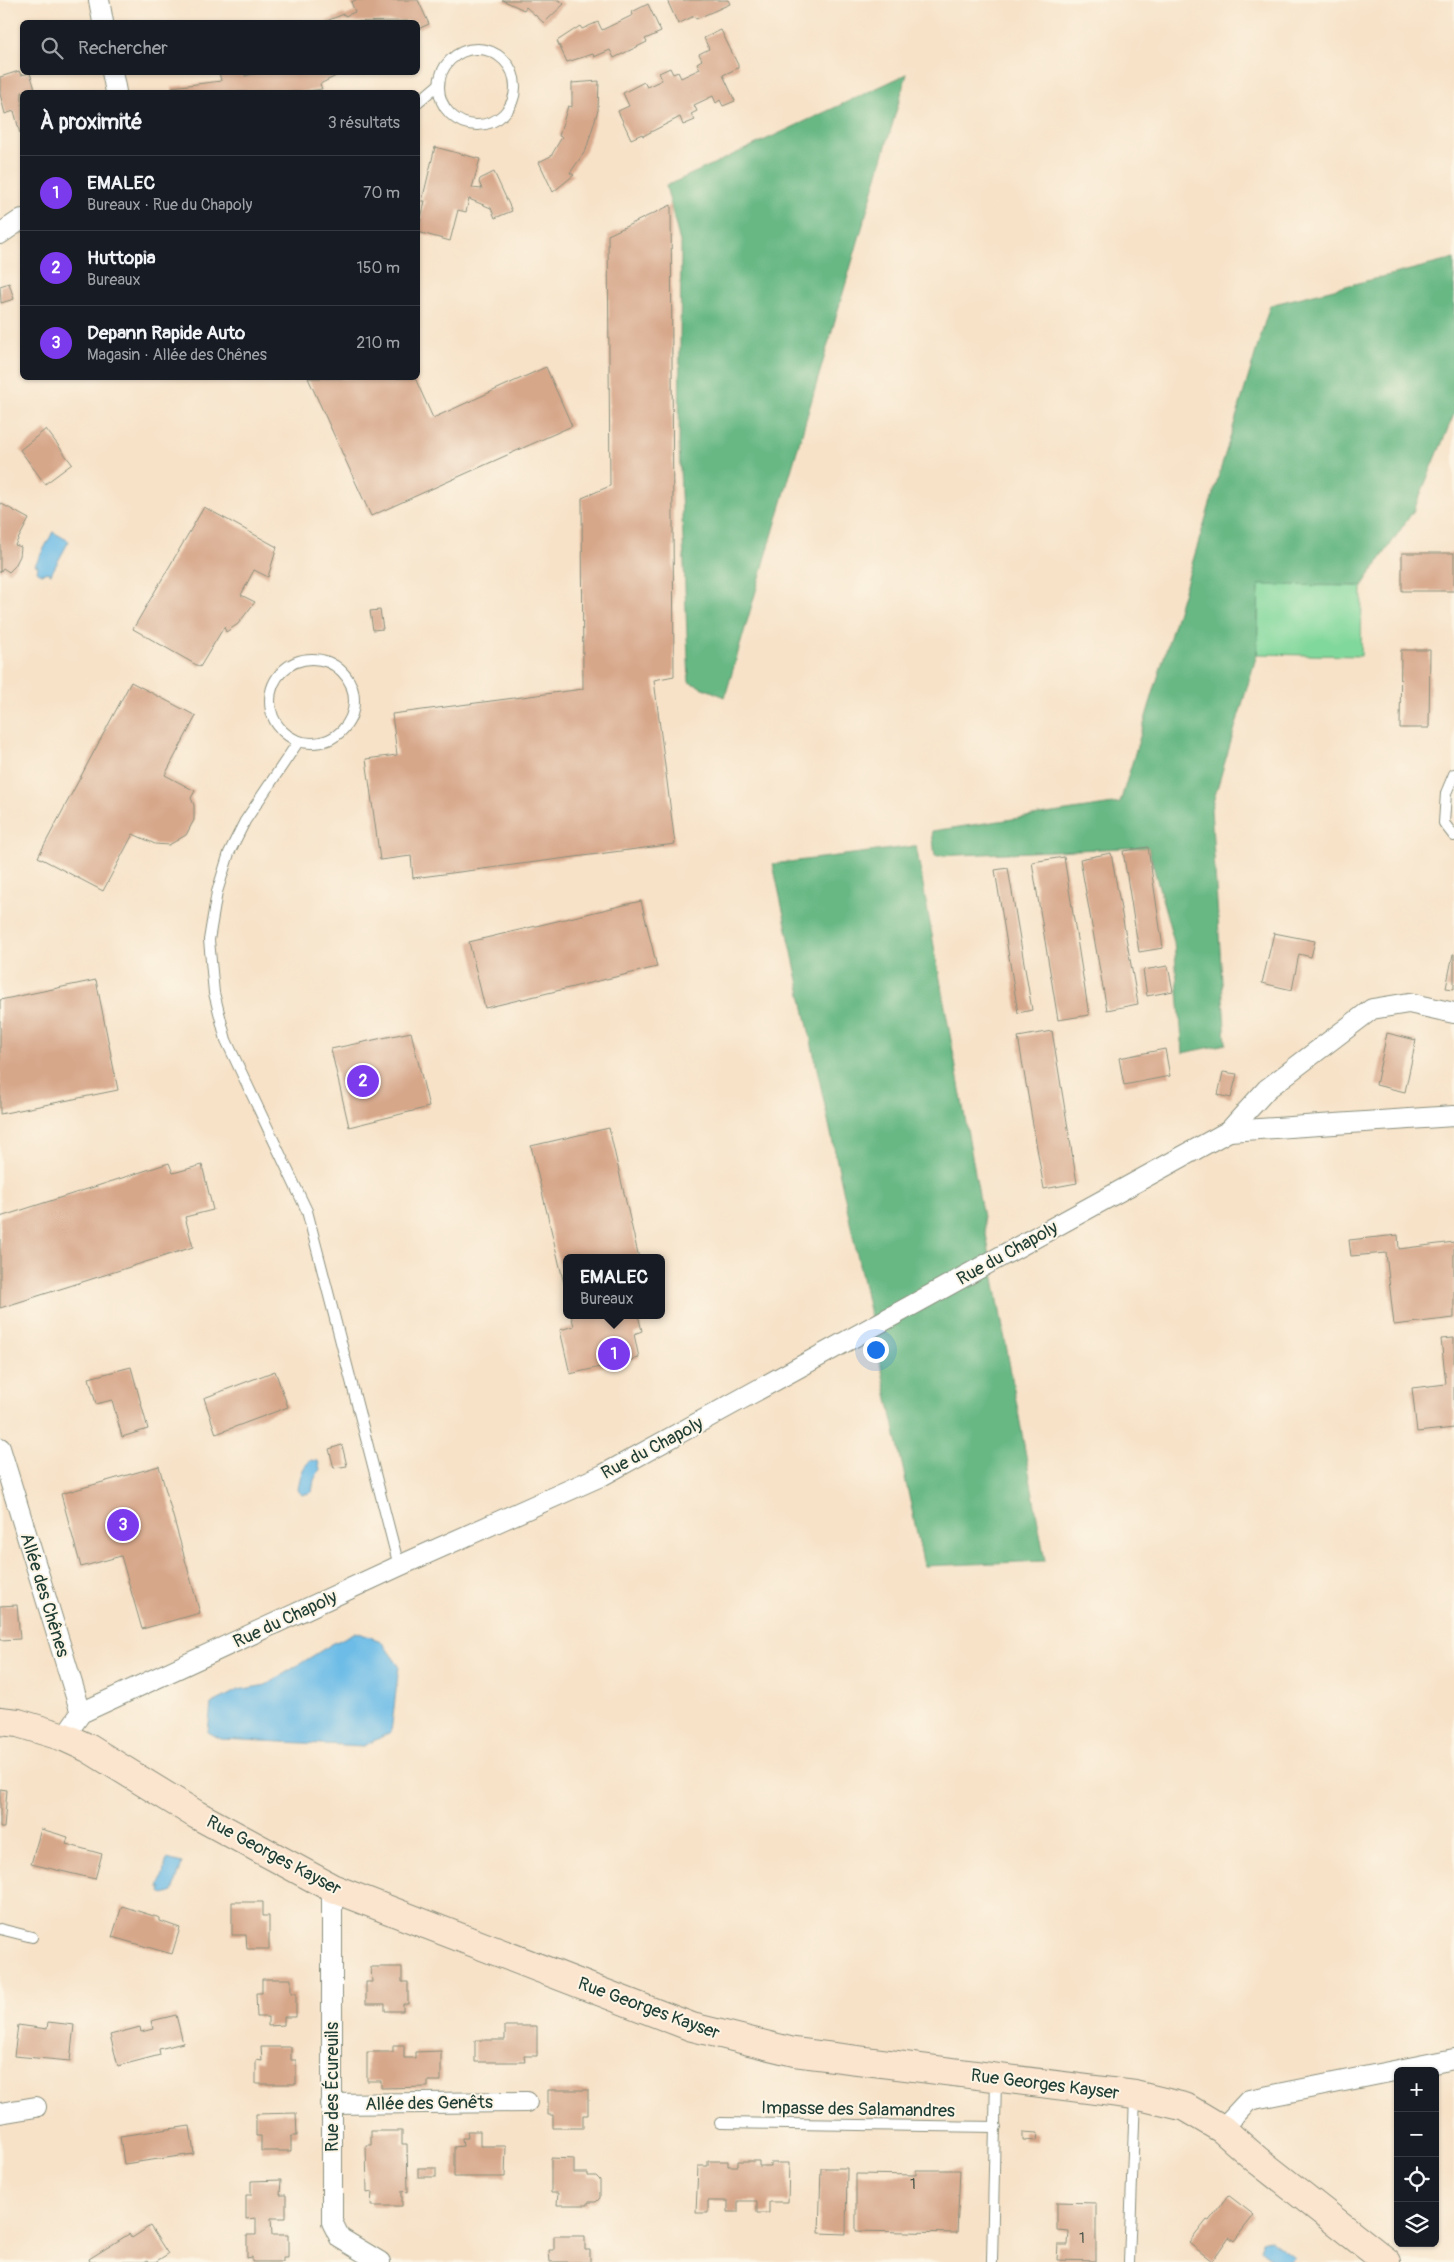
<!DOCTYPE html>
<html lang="fr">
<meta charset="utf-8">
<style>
:root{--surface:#171b24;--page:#20242c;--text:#f1f3f6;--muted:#9ea1a6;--line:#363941;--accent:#7c3aed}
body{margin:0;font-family:Pangolin,sans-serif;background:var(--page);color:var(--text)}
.controls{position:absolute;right:15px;bottom:15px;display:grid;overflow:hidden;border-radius:8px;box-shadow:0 1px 4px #0004}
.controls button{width:45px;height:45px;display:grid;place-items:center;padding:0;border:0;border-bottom:1px solid var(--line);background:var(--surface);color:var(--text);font:25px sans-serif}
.you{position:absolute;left:875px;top:1349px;width:18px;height:18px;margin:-12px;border:4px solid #fff;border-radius:50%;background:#1a73e8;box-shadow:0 0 0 8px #1a73e833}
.badge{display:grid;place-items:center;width:32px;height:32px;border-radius:50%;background:var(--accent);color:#fff;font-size:16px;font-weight:700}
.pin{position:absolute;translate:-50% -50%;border:2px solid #fff;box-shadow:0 1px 5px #0006}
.popup{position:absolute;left:563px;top:1254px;width:102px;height:65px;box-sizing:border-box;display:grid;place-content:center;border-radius:8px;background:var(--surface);filter:drop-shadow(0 1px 4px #0005);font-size:16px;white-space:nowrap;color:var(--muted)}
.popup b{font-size:19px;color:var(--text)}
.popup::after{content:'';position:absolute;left:50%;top:100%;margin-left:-10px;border:10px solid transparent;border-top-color:var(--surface)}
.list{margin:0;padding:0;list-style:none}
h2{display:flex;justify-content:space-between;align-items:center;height:65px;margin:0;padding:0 20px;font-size:21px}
h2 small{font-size:16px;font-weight:400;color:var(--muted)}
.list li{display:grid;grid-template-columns:32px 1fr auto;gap:15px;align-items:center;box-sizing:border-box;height:75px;padding:0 20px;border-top:1px solid var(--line)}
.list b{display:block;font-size:19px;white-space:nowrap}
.list p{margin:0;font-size:16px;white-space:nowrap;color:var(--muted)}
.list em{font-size:16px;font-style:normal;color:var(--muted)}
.icon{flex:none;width:28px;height:28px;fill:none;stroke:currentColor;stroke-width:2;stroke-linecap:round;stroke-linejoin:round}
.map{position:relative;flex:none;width:1454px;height:2262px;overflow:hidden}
.search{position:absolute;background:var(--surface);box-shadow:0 1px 4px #0004;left:20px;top:20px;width:400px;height:55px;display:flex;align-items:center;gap:12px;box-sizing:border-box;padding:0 18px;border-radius:8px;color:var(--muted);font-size:19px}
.panel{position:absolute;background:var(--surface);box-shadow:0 1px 4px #0004;left:20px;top:90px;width:400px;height:290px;border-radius:8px}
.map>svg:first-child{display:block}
</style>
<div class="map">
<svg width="1454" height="2262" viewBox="0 0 1454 2262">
<rect width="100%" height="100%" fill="#fcf5e5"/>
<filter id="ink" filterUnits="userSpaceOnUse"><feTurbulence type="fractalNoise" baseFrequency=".02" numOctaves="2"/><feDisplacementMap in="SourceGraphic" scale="10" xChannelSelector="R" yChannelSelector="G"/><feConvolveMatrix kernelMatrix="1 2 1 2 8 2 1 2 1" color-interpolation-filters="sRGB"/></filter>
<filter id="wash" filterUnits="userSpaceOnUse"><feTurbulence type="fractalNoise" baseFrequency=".0096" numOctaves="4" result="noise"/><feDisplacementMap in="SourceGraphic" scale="20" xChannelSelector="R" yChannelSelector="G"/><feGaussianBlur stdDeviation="1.12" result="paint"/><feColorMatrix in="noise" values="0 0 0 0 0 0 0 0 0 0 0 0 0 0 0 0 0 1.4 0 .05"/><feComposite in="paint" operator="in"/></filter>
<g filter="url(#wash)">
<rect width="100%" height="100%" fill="#f7e2c8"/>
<polygon fill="#81d89c" stroke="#508a68" points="1259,584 1362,586 1361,656 1257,654"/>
<g fill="#68b884" stroke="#447a5c">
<polygon points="907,74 725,697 689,682 679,445 681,246 666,186"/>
<polygon points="1454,259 1454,414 1414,510 1362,586 1259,585 1257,654 1211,809 1226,1044 1183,1053 1174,942 1148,847 935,856 932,831 1120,803 1270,305"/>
<polygon points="916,846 1045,1561 924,1566 773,864"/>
</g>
<g fill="#6cbce7" stroke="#467c8e">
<polygon points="53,532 69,541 51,574 48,572 41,574 37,571 38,566 35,565"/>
<path d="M 311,1460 L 318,1461 L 320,1469 L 314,1480 L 312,1492 L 302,1495 L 298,1490 C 300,1478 301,1468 311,1460 Z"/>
<polygon points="356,1632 381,1641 399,1666 391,1732 364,1746 221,1739 208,1732 211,1704 238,1690 266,1685 332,1644"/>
<polygon points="167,1859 182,1863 173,1892 164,1895 161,1892 162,1888 159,1888"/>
<polygon points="1269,2239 1293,2257 1288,2262 1275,2262 1260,2250 1261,2241"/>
</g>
<g id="blocks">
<g fill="#d7a78a">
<polygon points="356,0 418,0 429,24 418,29 418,22 407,21 324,22 344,14 345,16 355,12 351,2"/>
<polygon points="502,0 559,0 564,4 544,23 526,7 524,10"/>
<polygon points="667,0 728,0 730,4 696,19 694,16 678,24"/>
<polygon points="648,4 661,32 645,39 647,42 614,58 610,50 594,57 593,54 567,62 557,41 580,26 582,29 598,22 602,30 633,15 632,12"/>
<polygon points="721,30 738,65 738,68 723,75 735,101 723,106 720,100 716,103 713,96 694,105 697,111 691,114 695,120 683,125 680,117 643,136 642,134 631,139 618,111 629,106 623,93 644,82 647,87 662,80 659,73 670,68 673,74 678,72 681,78 700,69 697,63 702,60 699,54 709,49 704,38"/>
<polygon points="19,71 21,75 30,73 35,89 32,90 33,92 22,92 22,132 20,133 14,111 5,114 0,94 0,77"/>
<polygon points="219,72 245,72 245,76 262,72 344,72 320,84 322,89 301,92 173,92 172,87 221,81"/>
<polygon points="599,81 598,110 586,150 570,173 574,175 553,192 539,162 551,156 562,137 559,136 568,106 572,107 572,83"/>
<polygon points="435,147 480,159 472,188 482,189 479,182 480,179 494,172 512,211 495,218 491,208 469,199 466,212 458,210 450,241 418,232 425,201 422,201"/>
<polygon points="671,205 674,676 654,680 675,844 413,878 411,856 380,860 366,759 397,755 392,714 583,689 582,498 610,486 608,235"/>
<polygon points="9,283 14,299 1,303 0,286"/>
<polygon points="546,367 572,426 371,516 308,378 415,378 433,418"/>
<polygon points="46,429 72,464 45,484 20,450"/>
<polygon points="0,503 29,519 15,545 21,547 20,556 15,566 9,572 3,568 0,572"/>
<polygon points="204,507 277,547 268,577 254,570 241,595 255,602 238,624 226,632 224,627 200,667 133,629"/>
<rect x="1402" y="553" width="52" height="38"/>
<polygon points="380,610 383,629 373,630 370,611"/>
<polygon points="1401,650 1430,650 1429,728 1400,728"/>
<polygon points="131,682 196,716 165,775 195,791 191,798 194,805 194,820 186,835 169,845 155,844 133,834 103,891 38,857"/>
<polygon points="1148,847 1163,948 1139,952 1123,851"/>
<polygon points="1111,853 1138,1004 1107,1010 1080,859"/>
<polygon points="1064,857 1089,1015 1058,1020 1032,862"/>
<polygon points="1008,868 1032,1010 1018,1013 995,870"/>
<polygon points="641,901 657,967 485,1008 469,942"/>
<polygon points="1274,933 1315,941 1311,957 1299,954 1292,990 1262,983"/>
<polygon points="1453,954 1454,954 1454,989 1446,988"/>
<polygon points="1168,966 1173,991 1147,996 1143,970"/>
<polygon points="96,980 118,1090 0,1114 0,1000"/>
<polygon points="1052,1031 1077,1183 1044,1189 1018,1037"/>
<polygon points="411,1032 429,1107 349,1127 331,1049"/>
<polygon points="1387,1033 1416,1040 1405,1092 1376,1085"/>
<polygon points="1165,1049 1170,1076 1124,1085 1119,1058"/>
<polygon points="1223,1072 1237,1074 1231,1098 1218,1095"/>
<polygon points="609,1128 639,1258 566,1258 566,1292 531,1146"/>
<polygon points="169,1163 173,1173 202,1165 213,1210 185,1217 193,1247 0,1308 0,1217"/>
<polygon points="1398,1235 1399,1249 1454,1242 1454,1318 1394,1325 1386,1253 1351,1256 1349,1240"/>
<polygon points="571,1315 638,1315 642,1331 634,1334 639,1358 570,1374 560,1330 574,1326"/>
<polygon points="1454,1338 1454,1428 1417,1432 1412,1388 1446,1384 1441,1339"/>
<polygon points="131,1367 148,1429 122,1437 112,1400 96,1404 89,1378"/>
<polygon points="275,1371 288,1407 216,1434 204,1398"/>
<polygon points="342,1445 347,1466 334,1468 329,1449"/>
<polygon points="159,1466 200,1613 142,1629 121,1556 81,1567 61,1494"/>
<polygon points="17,1605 20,1639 0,1640 0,1606"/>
<polygon points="0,1789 7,1790 4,1828 0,1828"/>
<polygon points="41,1829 68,1837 66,1844 102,1854 95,1879 31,1864"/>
<polygon points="232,1902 263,1902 263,1916 269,1916 269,1949 247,1949 246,1935 232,1935"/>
<polygon points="122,1906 160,1918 160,1921 180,1928 172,1954 112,1937"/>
<polygon points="371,1967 402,1967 402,1982 408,1982 408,2004 403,2004 403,2011 385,2011 385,2004 366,2004 366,1982 372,1982"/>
<polygon points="262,1979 291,1979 291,1993 296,1993 296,2017 284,2017 284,2025 268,2026 268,2017 257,2017 256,1993 262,1993"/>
<polygon points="176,2015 183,2043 159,2049 160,2055 118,2066 110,2035 140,2027 141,2032 153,2029 151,2021"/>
<polygon points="48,2022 74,2025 70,2061 14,2056 18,2025 47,2029"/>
<polygon points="505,2026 537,2026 537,2056 524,2056 525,2062 475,2062 475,2040 505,2040"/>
<polygon points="393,2045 404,2045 404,2058 415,2058 415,2052 441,2051 441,2081 428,2081 428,2087 381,2088 381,2081 367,2081 367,2052 393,2052"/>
<polygon points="261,2047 291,2047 291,2060 296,2060 296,2084 256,2084 256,2060 262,2061"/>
<polygon points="548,2090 588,2090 588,2115 583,2115 583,2128 553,2128 553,2115 548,2115"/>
<polygon points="296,2113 297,2136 291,2136 291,2151 261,2151 261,2136 256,2136 256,2114"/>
<polygon points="190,2126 194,2154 124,2164 120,2136"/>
<polygon points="371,2131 402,2131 402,2144 407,2144 408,2192 402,2191 402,2206 371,2206 372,2192 367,2193 366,2145 371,2145"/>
<polygon points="467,2131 480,2131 480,2146 506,2146 505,2177 454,2177 454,2147 463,2146 462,2138 468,2138"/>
<polygon points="1023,2132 1038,2133 1037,2141 1023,2140"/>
<polygon points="551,2158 574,2159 574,2173 588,2173 588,2176 596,2176 600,2180 600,2198 596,2202 588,2202 588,2205 557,2205 558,2193 551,2193"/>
<polygon points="708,2161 728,2161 728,2166 738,2166 738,2161 759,2161 759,2166 770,2166 770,2163 789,2163 788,2202 769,2202 769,2213 757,2213 757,2201 738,2201 738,2212 728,2212 728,2201 708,2201 708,2213 696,2213 698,2166 708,2166"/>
<rect x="418" y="2168" width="18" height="9"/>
<polygon points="821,2168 847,2168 846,2234 819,2233"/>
<polygon points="916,2170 960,2170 957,2233 856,2231 856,2174 916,2175"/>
<polygon points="281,2180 280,2195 286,2195 286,2218 271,2218 272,2235 288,2235 288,2258 283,2258 283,2262 252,2262 252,2257 247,2258 247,2235 256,2235 256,2218 246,2219 246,2195 251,2195 251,2181"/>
<polygon points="1228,2195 1254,2215 1234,2241 1229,2237 1212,2261 1189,2243 1207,2220 1209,2221"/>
<polygon points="1057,2202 1096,2203 1096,2261 1057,2260 1058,2245 1068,2245 1069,2231 1057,2230"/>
<polygon points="150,2226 168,2254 155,2262 149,2262 148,2260 144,2262 90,2262 89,2259 129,2234 132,2238"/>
<polygon points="554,2236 585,2236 585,2250 590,2250 590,2262 550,2262 549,2250 554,2250"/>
</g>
</g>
</g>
<g filter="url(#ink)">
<use href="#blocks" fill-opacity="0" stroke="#8b907e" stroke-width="1"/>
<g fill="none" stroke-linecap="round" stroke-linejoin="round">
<defs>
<g id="lane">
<circle cx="477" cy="87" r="38"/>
<polyline points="418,102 438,85"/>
<circle cx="312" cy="701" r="42"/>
<polyline points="298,742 245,821 229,853 217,892 209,940 214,993 226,1040 307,1211 399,1566"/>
<polyline points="1454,774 1446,793 1444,823 1454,836"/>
<polyline points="0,1929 32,1937"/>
<polyline points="720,2123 996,2127"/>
<polyline points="992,2262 996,2078"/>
<polyline points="1129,2262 1135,2096"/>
</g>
<g id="street">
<polyline points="99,0 103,22"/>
<polyline points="112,72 116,92"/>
<polyline points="0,234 22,219"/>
<polyline points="1229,1131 1454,1116"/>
<polyline points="0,1448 81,1713"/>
<polyline points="64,1737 81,1713 399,1566 603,1475 1229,1131 1267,1089 1372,1009 1409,1003 1454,1013"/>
<polyline points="332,1888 332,2222 340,2238 380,2262"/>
<polyline points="331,2104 527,2102"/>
<polyline points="0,2113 36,2107"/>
<polyline points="1222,2129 1249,2100 1454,2059"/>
</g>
<polyline id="secondary" points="0,1721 18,1723 64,1737 88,1748 197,1815 332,1888 692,2027 794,2052 1135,2095 1185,2107 1222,2129 1256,2159 1387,2262"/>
</defs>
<use href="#lane" stroke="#8b907e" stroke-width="12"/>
<use href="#street" stroke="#8b907e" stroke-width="22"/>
<use href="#secondary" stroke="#8b907e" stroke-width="30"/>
<use href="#lane" stroke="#fff" stroke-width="10"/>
<use href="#street" stroke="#fff" stroke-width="20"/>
<use href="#secondary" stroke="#fbe5cf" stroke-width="28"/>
</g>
</g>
<g text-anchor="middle" stroke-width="4" stroke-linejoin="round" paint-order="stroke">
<g font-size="15" fill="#4d584a">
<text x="913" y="2189">1</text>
<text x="1082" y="2243">1</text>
</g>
<g font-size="18" fill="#1f3d34" stroke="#fcf5e5">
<text transform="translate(1007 1253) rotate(-29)" y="6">Rue du Chapoly</text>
<text transform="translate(652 1448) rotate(-28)" y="6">Rue du Chapoly</text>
<text transform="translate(45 1595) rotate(73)" y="6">Allée des Chênes</text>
<text transform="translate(285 1619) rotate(-25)" y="6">Rue du Chapoly</text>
<text transform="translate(274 1855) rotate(28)" y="6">Rue Georges Kayser</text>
<text transform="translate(649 2008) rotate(20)" y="6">Rue Georges Kayser</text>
<text transform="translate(1045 2084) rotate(7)" y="6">Rue Georges Kayser</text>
<text transform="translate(332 2087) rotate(-90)" y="6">Rue des Écureuils</text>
<text transform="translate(429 2103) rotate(-1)" y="6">Allée des Genêts</text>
<text transform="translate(858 2109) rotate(1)" y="6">Impasse des Salamandres</text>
</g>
</g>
</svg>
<div class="controls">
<button>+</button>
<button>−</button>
<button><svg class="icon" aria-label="locate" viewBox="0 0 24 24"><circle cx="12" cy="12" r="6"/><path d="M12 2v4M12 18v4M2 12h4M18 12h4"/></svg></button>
<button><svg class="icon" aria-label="layers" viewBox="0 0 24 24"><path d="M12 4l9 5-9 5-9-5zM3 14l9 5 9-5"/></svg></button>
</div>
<div class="you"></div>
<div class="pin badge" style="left:614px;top:1354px">1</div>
<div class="popup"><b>EMALEC</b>Bureaux</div>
<div class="pin badge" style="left:363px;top:1081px">2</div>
<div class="pin badge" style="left:123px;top:1525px">3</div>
<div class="search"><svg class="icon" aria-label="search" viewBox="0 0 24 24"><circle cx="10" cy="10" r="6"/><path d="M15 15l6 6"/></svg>Rechercher</div>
<section class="panel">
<h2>À proximité<small>3 résultats</small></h2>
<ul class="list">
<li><span class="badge">1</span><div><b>EMALEC</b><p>Bureaux · Rue du Chapoly</p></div><em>70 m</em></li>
<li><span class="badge">2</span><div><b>Huttopia</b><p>Bureaux</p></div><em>150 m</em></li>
<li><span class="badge">3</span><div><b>Depann Rapide Auto</b><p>Magasin · Allée des Chênes</p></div><em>210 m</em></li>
</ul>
</section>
</div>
